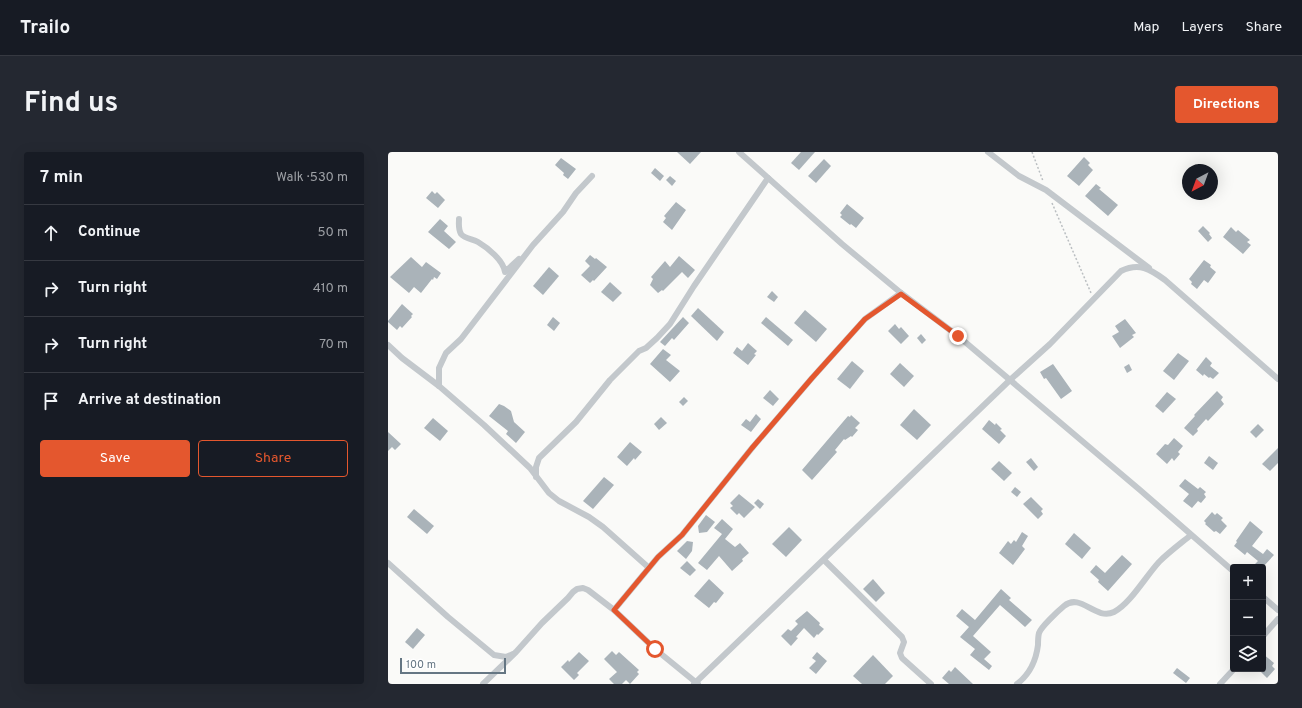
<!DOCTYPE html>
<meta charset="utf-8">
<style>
:root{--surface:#171b24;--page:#242831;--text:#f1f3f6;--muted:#9ea1a6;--line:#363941;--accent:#e4572e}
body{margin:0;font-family:Overpass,sans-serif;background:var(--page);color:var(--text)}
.controls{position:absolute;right:12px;bottom:12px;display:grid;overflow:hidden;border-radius:4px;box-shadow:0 4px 16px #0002}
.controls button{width:36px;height:36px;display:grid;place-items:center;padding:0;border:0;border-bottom:1px solid var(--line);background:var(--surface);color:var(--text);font:20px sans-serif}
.compass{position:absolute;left:794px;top:12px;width:36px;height:36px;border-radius:50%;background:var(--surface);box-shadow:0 4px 16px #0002;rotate:221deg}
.scale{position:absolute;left:12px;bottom:10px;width:106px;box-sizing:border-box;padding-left:4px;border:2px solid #657683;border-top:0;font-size:11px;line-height:14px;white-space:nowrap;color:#657683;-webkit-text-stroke:3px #fff;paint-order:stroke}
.stop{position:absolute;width:12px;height:12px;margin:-9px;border:3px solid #e4572e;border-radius:50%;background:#fff}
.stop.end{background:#e4572e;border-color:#fff;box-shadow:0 1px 4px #0008}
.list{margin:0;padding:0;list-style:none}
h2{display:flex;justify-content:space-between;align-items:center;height:52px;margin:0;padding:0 16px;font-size:17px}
h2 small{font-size:13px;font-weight:400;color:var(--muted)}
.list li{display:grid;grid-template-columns:26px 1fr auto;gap:12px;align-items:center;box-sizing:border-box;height:56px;padding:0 16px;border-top:1px solid var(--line)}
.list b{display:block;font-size:15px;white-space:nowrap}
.list em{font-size:13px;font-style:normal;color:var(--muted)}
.actions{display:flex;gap:8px;padding:12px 16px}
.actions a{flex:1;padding:9px 0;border:1px solid var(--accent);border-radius:4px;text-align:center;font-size:14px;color:var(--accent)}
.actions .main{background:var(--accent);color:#fff}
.icon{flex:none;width:22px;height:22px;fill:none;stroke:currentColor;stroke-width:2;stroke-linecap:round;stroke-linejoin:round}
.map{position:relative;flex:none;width:890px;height:532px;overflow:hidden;border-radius:4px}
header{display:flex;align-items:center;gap:24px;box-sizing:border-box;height:56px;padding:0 20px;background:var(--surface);border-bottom:1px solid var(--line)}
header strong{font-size:19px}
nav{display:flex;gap:22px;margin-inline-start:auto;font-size:14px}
.intro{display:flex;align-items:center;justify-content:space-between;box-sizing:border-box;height:96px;padding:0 24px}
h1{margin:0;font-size:28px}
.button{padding:10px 18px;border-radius:4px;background:var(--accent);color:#fff;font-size:14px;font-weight:700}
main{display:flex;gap:24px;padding:0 24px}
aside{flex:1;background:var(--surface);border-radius:4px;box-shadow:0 4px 16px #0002}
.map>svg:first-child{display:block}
</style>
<header>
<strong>Trailo</strong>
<nav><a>Map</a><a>Layers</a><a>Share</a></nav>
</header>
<div class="intro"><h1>Find us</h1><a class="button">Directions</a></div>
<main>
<aside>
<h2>7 min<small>Walk · 530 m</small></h2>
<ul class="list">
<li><svg class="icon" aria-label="ahead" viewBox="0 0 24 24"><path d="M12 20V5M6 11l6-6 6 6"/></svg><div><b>Continue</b></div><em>50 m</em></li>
<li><svg class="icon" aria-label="right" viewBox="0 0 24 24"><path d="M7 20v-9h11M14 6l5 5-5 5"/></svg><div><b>Turn right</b></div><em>410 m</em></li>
<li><svg class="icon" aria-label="right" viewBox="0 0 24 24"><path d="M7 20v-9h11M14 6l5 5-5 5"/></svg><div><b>Turn right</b></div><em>70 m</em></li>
<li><svg class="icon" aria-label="arrive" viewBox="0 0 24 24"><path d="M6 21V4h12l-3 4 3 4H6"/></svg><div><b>Arrive at destination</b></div></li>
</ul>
<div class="actions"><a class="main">Save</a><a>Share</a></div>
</aside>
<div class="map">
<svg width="890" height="532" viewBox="0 0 890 532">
<rect width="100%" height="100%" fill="#fafaf8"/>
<g fill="#aab3b9">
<polygon points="289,0 313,0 302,12"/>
<polygon points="413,0 427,0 411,18 403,11"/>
<polygon points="696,5 702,11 700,13 705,18 691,34 679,24"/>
<polygon points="173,6 188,17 180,27 175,23 176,21 167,13"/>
<polygon points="436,7 443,14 428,31 420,24"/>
<polygon points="267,16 276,24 272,29 263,21"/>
<polygon points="282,24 288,29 284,34 278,28"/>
<polygon points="708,32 713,36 711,37 730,53 720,64 697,44"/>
<polygon points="44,39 47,42 49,40 57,48 50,56 38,46"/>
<polygon points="288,50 298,58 284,78 275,70 278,66 276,64"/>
<polygon points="459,52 476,66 468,76 463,72 462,73 452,65 454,63 452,61"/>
<polygon points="52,67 60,74 56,79 68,90 61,97 40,80"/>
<polygon points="815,74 822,81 821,82 824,86 820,90 810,79"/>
<polygon points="843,75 848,80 850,78 862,88 859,90 863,93 855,102 835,85"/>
<polygon points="202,103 207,107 208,106 219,115 206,129 205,128 202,131 193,123 202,114 197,109"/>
<polygon points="291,104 307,118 300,126 294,120 275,139 274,138 270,141 262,133 265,127 263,125 277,109 282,115"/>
<polygon points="23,105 34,115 38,110 53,121 49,127 46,125 45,128 44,127 33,141 26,135 21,141 2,125"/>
<polygon points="816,108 823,113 822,115 828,120 820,131 816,128 809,137 803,132 804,130 801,127"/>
<polygon points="161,115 171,124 155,143 145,134"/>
<polygon points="222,130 234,141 225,150 213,140"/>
<polygon points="384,139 390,145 386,150 379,145"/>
<polygon points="14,152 25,162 23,164 24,165 14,176 12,174 9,178 0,170 0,169"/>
<polygon points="310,156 336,180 329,189 303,164"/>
<polygon points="417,158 439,177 428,190 406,171"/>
<polygon points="165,165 172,171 166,179 159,173"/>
<polygon points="295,165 301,171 286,188 284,186 277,194 272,190"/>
<polygon points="378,165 405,188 400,194 373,171"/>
<polygon points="737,167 748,181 744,183 746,185 732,196 724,184 731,180 727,174"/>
<polygon points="507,172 511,177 513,175 521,184 513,192 500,179"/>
<polygon points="533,182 538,188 534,192 529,186"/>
<polygon points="360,191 369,199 366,202 368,203 360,213 345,201 349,195 354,199"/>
<polygon points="275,197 283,203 278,208 292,219 282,230 262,212"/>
<polygon points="790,201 801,209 786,228 775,219"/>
<polygon points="818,205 824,211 822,214 831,221 825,227 822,225 821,226 816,222 815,224 808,218"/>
<polygon points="464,209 476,219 462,237 449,227"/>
<polygon points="512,211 526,224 516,235 502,222"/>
<polygon points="665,212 684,239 673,247 658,226 656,227 652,220"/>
<polygon points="741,212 744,218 739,221 736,215"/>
<polygon points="382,238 391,247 385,254 375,246"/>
<polygon points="829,239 835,245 833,248 836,252 820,269 818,267 809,277 810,279 805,284 796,276 807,264 806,263"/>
<polygon points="779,240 788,247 775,261 767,254"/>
<polygon points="296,245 300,249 295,254 291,250"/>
<polygon points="111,252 116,254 123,259 126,270 137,280 128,291 118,282 120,279 101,264"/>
<polygon points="526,257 543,273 529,288 512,273"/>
<polygon points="368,262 373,267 363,280 353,273 358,267 362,270"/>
<polygon points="463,263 472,271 467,276 470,278 464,285 463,284 457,288 456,287 447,298 449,300 424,328 414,318 460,264 462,265"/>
<polygon points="273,265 279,271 271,278 266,272"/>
<polygon points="45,266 60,279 52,289 36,276"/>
<polygon points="601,268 607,273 608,271 614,277 612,278 618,284 611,292 594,277"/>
<polygon points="870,272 876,278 868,286 862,280"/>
<polygon points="0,280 13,292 7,298 4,295 0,299"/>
<polygon points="786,286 795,294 790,300 792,302 786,309 784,306 779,312 768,302 777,292 780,293"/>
<polygon points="242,290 254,300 247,308 246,306 239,314 229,305"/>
<polygon points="890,296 890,311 882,319 874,312"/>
<polygon points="821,304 830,311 825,318 816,311"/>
<polygon points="643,306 650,315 646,319 638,310"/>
<polygon points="611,309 624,321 616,329 603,317"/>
<polygon points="216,325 226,333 205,357 195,349"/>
<polygon points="797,327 810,337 812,335 818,340 816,342 818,345 813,351 810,349 804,356 795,349 801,342 791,334"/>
<polygon points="627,335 633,340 629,345 623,340"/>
<polygon points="351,342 367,355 356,366 351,361 349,363 342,356 345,354 342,351"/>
<polygon points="643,345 655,357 653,359 655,362 650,367 635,352"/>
<polygon points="370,347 376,352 372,357 366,351"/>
<polygon points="26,357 46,374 39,382 19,365"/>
<polygon points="824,360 827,363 829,361 835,366 833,368 839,374 832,382 828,379 826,380 817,372 818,371 816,369"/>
<polygon points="318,363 327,370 319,380 311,381 310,374"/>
<polygon points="334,367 345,377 337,387 347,395 352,391 361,401 354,407 355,409 344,419 331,404 319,418 310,411 334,382 326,376"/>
<polygon points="862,369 875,380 864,394 875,402 879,397 886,403 875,415 870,415 867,412 870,409 859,400 857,403 846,394 849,390 848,389"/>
<polygon points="401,375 414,388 398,405 384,392"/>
<polygon points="634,380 640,384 634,394 637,397 625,413 611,401 620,389 623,392 626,388 628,390"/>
<polygon points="686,381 703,396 694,407 677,392"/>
<polygon points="299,389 305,390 304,399 298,407 289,399"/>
<polygon points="734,403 744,412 720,439 710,430 711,428 702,420 708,413 717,421"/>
<polygon points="299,409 308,418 302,424 292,416"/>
<polygon points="321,427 336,441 328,451 326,450 321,456 306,444"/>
<polygon points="485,427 497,441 488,450 475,437"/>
<polygon points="613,437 623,446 621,448 644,468 637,475 612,453 585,484 603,500 596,507 604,514 601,518 582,503 587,497 572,485 581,475 568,464 574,457 587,468"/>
<polygon points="419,459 432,471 431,473 436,477 430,483 429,482 426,486 416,476 408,485 410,486 403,494 393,484 400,477 403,479 410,472 407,469"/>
<polygon points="29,476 37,483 25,497 17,490"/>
<polygon points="224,499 228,503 231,500 251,518 249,520 251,522 242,532 238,528 234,532 226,532 221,527 229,520 216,507"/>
<polygon points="191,500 201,509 189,521 191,523 186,528 173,515 180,508 181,510"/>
<polygon points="429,500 439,509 428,522 421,516 428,509 424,506"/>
<polygon points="875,502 886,511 884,514 887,517 879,526 870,517 875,517"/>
<polygon points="485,503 505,524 497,532 474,532 465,524"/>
<polygon points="567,515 585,532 561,532 554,526 561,518 563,520"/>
<polygon points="789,516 802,526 798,531 785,521"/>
</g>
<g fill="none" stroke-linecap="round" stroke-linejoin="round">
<g stroke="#bbbfc2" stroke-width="1.5" stroke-dasharray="2 2" stroke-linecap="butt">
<polyline points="644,0 655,29"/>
<polyline points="664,51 703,141"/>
</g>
<g stroke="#c3c8cc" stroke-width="6">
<polyline points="351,0 454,92 513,141 570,184 752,338 845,419"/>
<polyline points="600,0 631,24 658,38 761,116"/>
<path d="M 71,67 C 71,72 70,77 73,82 C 77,87 85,87 90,90 C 100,96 115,108 117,120 L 131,107"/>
<polyline points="0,193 14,206 51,234 96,273 142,316 161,341 171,349 201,365 215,375 260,415"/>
<polyline points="51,234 51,216 58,201 73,187 145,93 175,60 188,41 204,24"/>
<polyline points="148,325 148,315 151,306 188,270 222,228 251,199 258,196 269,186 282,172 306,134 380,26"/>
<polyline points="436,408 514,485 516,490 512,501 514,506 543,532"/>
<polyline points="0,411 60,465 106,503 118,505 125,502"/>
<polyline points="875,445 890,458"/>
<polyline points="226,458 270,405 294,383 364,296 424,226 477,167 513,141"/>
<polyline points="875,484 890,467"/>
<polyline points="95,532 128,500 154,471 180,446 185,440 189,437 195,436 200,438 226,458 267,497 310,532"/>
<path d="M 306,532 L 622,228 L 662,192 L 733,119 C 751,110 762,117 777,128 L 890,227"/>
<path d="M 629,532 C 642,522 648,509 650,493 C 650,489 650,485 651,481 C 653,475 670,459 676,454 C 693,440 707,469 726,460 C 742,452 758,424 771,410 C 781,400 792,392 803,383"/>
<polyline points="832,532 846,517"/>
</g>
</g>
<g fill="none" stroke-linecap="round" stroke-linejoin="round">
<polyline stroke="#e4572e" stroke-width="5" points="267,497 226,458 270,405 294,383 364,296 424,226 477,167 513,142 570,184"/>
</g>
</svg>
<div class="controls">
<button>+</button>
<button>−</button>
<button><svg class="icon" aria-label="layers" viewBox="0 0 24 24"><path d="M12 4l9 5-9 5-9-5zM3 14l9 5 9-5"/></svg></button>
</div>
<svg class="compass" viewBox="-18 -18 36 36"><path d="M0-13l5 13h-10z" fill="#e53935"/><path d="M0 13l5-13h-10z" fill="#9ea1a6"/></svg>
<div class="scale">100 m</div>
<div class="stop" style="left:267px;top:497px"></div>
<div class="stop end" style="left:570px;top:184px"></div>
</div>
</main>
